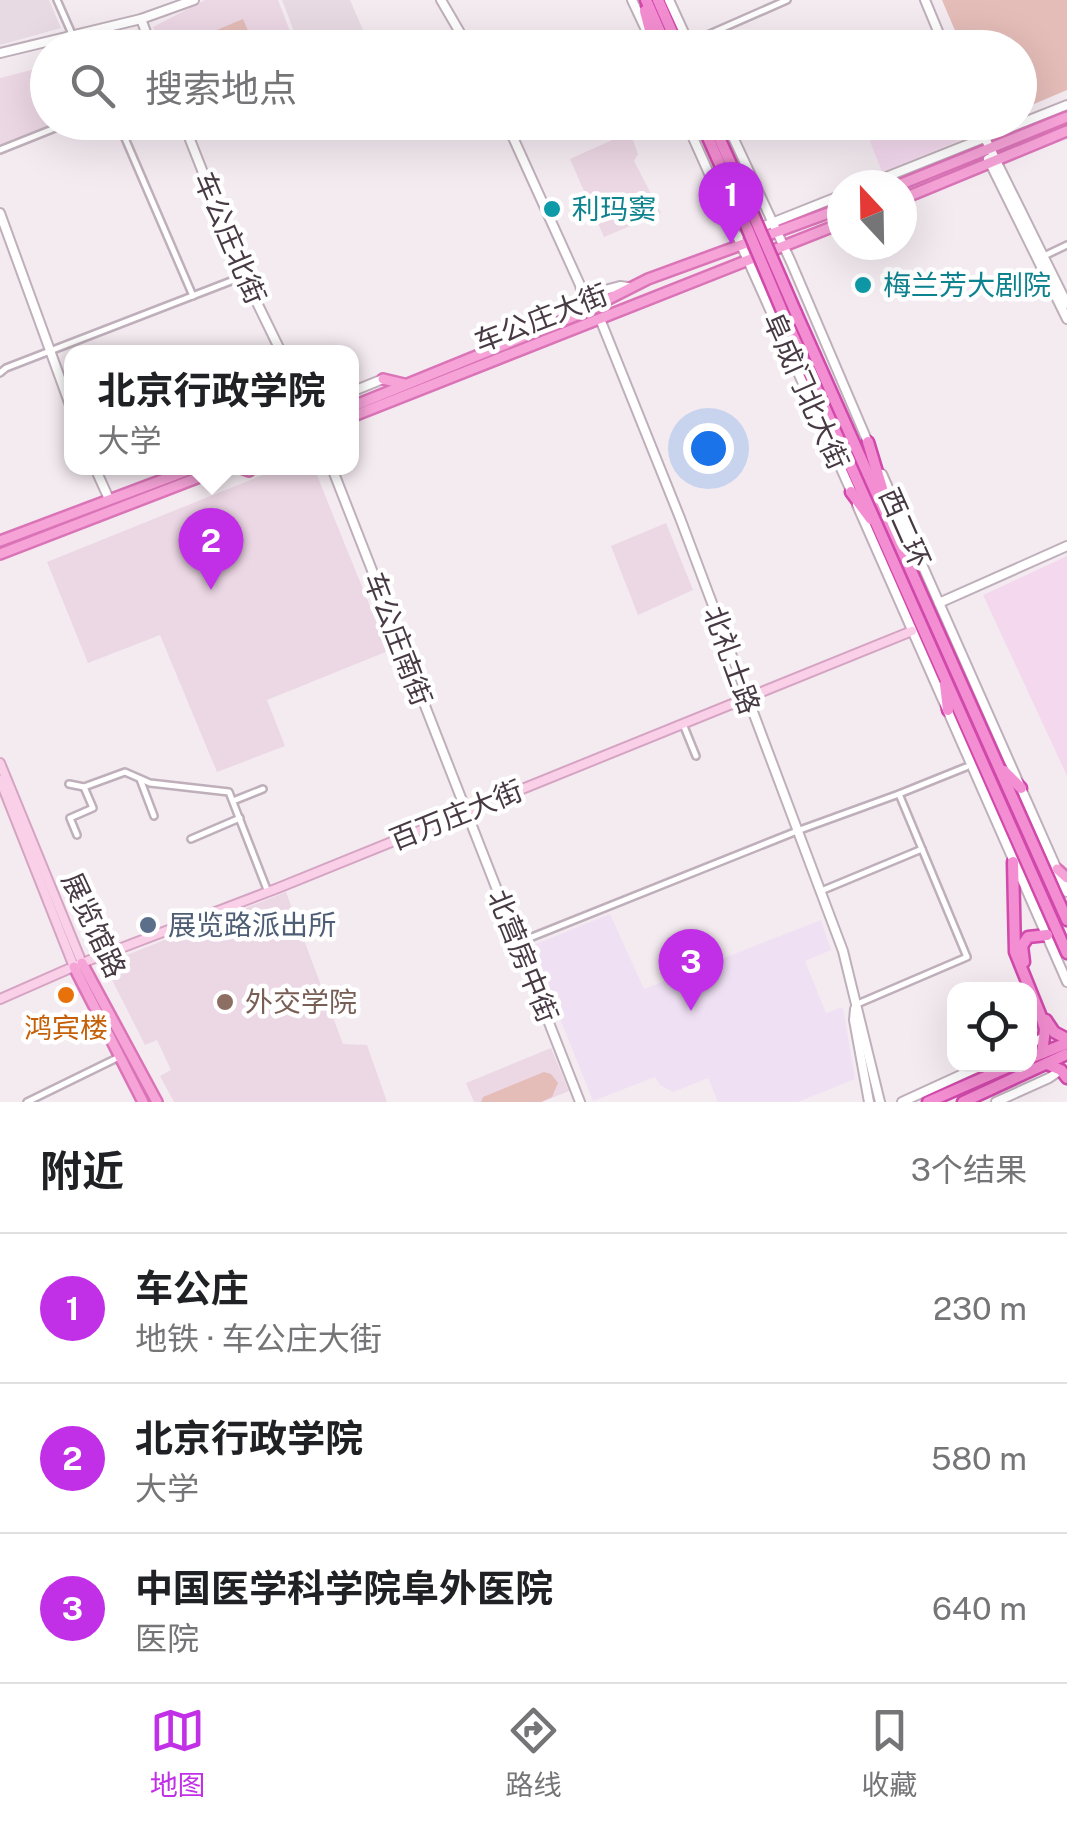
<!DOCTYPE html>
<html lang="zh">
<meta charset="utf-8">
<style>
:root{--surface:#fff;--page:#f2f2f2;--text:#202124;--muted:#757577;--line:#e0e0e0;--accent:#c130e7}
body{margin:0;font-family:"Public Sans","Noto Sans SC",sans-serif;background:var(--page);color:var(--text)}
.controls{position:absolute;right:30px;bottom:30px;display:grid;overflow:hidden;border-radius:20px;box-shadow:0 10px 40px #0002}
.controls button{width:90px;height:90px;display:grid;place-items:center;padding:0;border:0;border-bottom:2px solid var(--line);background:var(--surface);color:var(--text);font:50px sans-serif}
.compass{position:absolute;left:827px;top:170px;width:90px;height:90px;border-radius:50%;background:var(--surface);box-shadow:0 10px 40px #0002;rotate:338deg}
.you{position:absolute;left:708px;top:448px;width:35px;height:35px;margin:-25px;border:8px solid #fff;border-radius:50%;background:#1a73e8;box-shadow:0 0 0 15px #1a73e833}
.badge{display:grid;place-items:center;width:65px;height:65px;border-radius:50%;background:var(--accent);color:#fff;font-size:32px;font-weight:700}
.pin{position:absolute;translate:-50% -82px;filter:drop-shadow(0 2px 5px #0008)}
.pin::after{content:'';position:absolute;top:52px;width:35px;height:30px;background:inherit;clip-path:polygon(0 0,100% 0,50% 100%)}
.popup{position:absolute;left:64px;top:345px;width:295px;height:130px;box-sizing:border-box;display:grid;place-content:center;border-radius:20px;background:var(--surface);filter:drop-shadow(0 2px 8px #0005);font-size:32px;white-space:nowrap;color:var(--muted)}
.popup b{font-size:38px;color:var(--text)}
.popup::after{content:'';position:absolute;left:50%;top:100%;margin-left:-20px;border:20px solid transparent;border-top-color:var(--surface)}
.list{margin:0;padding:0;list-style:none}
h2{display:flex;justify-content:space-between;align-items:center;height:130px;margin:0;padding:0 40px;font-size:42px}
h2 small{font-size:32px;font-weight:400;color:var(--muted)}
.list li{display:grid;grid-template-columns:65px 1fr auto;gap:30px;align-items:center;box-sizing:border-box;height:150px;padding:0 40px;border-top:2px solid var(--line)}
.list b{display:block;font-size:38px;white-space:nowrap}
.list p{margin:0;font-size:32px;white-space:nowrap;color:var(--muted)}
.list em{font-size:32px;font-style:normal;color:var(--muted)}
.icon{flex:none;width:55px;height:55px;fill:none;stroke:currentColor;stroke-width:2;stroke-linecap:round;stroke-linejoin:round}
.map{position:relative;flex:none;width:1067px;height:1102px;overflow:hidden}
.search{position:absolute;background:var(--surface);box-shadow:0 10px 40px #0002;left:30px;right:30px;top:30px;height:110px;display:flex;align-items:center;gap:25px;box-sizing:border-box;padding:0 35px;border-radius:55px;color:var(--muted);font-size:38px}
.sheet{height:580px;background:var(--surface)}
nav{display:flex;justify-content:space-around;align-items:center;box-sizing:border-box;height:140px;border-top:2px solid var(--line);background:var(--surface);font-size:28px;color:var(--muted)}
nav a{display:grid;justify-items:center;gap:5px}
nav .on{color:var(--accent)}
.map>svg:first-child{display:block}
</style>
<div class="map">
<svg width="1067" height="1102" viewBox="0 0 1067 1102">
<rect width="100%" height="100%" fill="#f4ebf1"/>
<g fill="#e8dae3">
<polygon points="0,0 49,0 61,28 0,45"/>
<polygon points="282,0 350,0 370,46 300,47"/>
</g>
<g fill="#f4d9ee">
<polygon points="863,123 962,123 968,137 882,172"/>
<polygon points="1067,556 1067,776 983,595"/>
</g>
<g fill="#ecd7e4">
<polygon points="205,0 278,0 291,34 259,47 161,47 153,27"/>
<polygon points="47,66 48,122 62,123 0,147 0,78"/>
<polygon points="630,132 638,154 634,161 661,213 604,237 570,159"/>
<polygon points="280,468 314,468 388,651 267,700 285,746 217,772 160,635 88,663 47,562"/>
<polygon points="666,523 693,590 638,615 611,546"/>
<polygon points="286,892 343,1044 367,1045 387,1102 174,1102 160,1076 171,1070 157,1040 145,1045 104,964"/>
<polygon points="551,1048 569,1091 542,1102 474,1102 466,1083"/>
</g>
<polygon fill="#efe0f3" points="610,914 644,989 821,920 831,950 805,961 826,1013 843,1007 855,1079 798,1102 718,1102 708,1078 673,1092 660,1085 655,1077 593,1101 531,946"/>
<g fill="#e4bcb8">
<polygon points="942,0 1067,0 1067,90 1020,110 1020,48 962,47"/>
<polygon points="243,19 255,47 176,47"/>
<polygon points="544,1072 551,1074 558,1083 552,1097 541,1102 481,1102 483,1097"/>
</g>
<g fill="none" stroke-linecap="round" stroke-linejoin="round">
<defs>
<g id="minor">
<polyline points="57,0 72,34"/>
<polyline points="82,34 87,48"/>
<polyline points="689,43 787,0"/>
<polyline points="118,122 193,296"/>
<polyline points="0,150 70,122"/>
<polyline points="1044,256 1067,245"/>
<polyline points="0,373 6,368 244,276"/>
<polyline points="683,724 696,756"/>
<polyline points="140,779 154,816"/>
<polyline points="69,784 84,787 125,772 150,783 229,792 268,892"/>
<polyline points="233,801 263,789"/>
<polyline points="77,835 70,818 93,808 84,787"/>
<polyline points="191,839 240,818"/>
<polyline points="821,891 922,849"/>
<polyline points="517,943 797,831 899,794"/>
<polyline points="855,1005 967,957 899,794 966,767"/>
<polyline points="27,1102 119,1057"/>
</g>
<g id="tertiary">
<polyline points="441,0 469,48"/>
<polyline points="632,0 647,32"/>
<polyline points="669,0 691,48"/>
<polyline points="925,0 945,48"/>
<polyline points="141,19 152,48"/>
<polyline points="0,53 141,19 194,0"/>
<polyline points="183,122 244,276 281,352"/>
<polyline points="506,122 580,285 582,295 577,315"/>
<polyline points="686,122 852,493"/>
<polyline points="726,122 791,262 870,447"/>
<polyline points="977,122 1067,304"/>
<polyline points="988,159 1067,319"/>
<polyline points="866,185 1067,105"/>
<polyline points="0,213 71,408"/>
<polyline points="744,234 842,195"/>
<polyline points="582,289 590,294 620,286 628,287"/>
<polyline points="600,319 680,518 843,951 880,1102"/>
<polyline points="351,392 383,379"/>
<polyline points="95,468 109,499"/>
<polyline points="332,468 580,1102"/>
<polyline points="882,474 1067,892"/>
<polyline points="857,505 1067,982"/>
<polyline points="939,603 1067,546"/>
<polyline points="855,1009 854,1020 869,1102"/>
<polyline points="1030,1044 1044,1037"/>
<polyline points="902,1102 985,1064"/>
<polyline points="996,1102 1049,1078 1061,1070"/>
</g>
<g id="secondary">
<polyline points="0,763 82,963"/>
<polyline points="0,780 74,967"/>
<polyline points="0,999 82,963 278,888 912,631"/>
</g>
<g id="primary">
<polyline points="899,185 1067,117"/>
<polyline points="902,199 1067,131"/>
<polyline points="383,379 404,384"/>
<polyline points="351,407 577,315 648,279 842,208"/>
<polyline points="351,417 842,223"/>
<polyline points="241,468 249,471"/>
<polyline points="0,541 194,468"/>
<polyline points="0,554 223,468"/>
<polyline points="1057,869 1067,878"/>
<polyline points="82,963 157,1102"/>
<polyline points="74,967 143,1102"/>
</g>
<g id="trunk">
<polyline points="646,0 667,48"/>
<polyline points="658,0 679,48"/>
<polyline points="645,11 654,45"/>
<polyline points="701,122 726,178"/>
<polyline points="712,122 735,173"/>
<polyline points="796,313 1067,920"/>
<polyline points="785,318 1067,953"/>
<polyline points="868,442 884,495"/>
<polyline points="851,492 871,519"/>
<polyline points="945,684 948,710"/>
<polyline points="1004,771 1021,788"/>
<polyline points="1013,862 1015,952 1042,1019 1045,1029 1042,1053"/>
<polyline points="1024,962 1022,946 1028,937 1047,935"/>
<polyline points="1046,1020 1054,1032 1067,1039"/>
<polyline points="1030,1058 1067,1043"/>
<polyline points="1047,1064 1061,1070 1067,1078"/>
<polyline points="928,1102 1015,1064"/>
<polyline points="963,1102 1067,1054"/>
</g>
</defs>
<use href="#minor" stroke="#bfafba" stroke-width="10"/>
<use href="#tertiary" stroke="#bfafba" stroke-width="12"/>
<use href="#secondary" stroke="#d6a4c3" stroke-width="12"/>
<use href="#primary" stroke="#da74b7" stroke-width="14"/>
<use href="#trunk" stroke="#d049ab" stroke-width="15"/>
<use href="#minor" stroke="#fff" stroke-width="5"/>
<use href="#tertiary" stroke="#fff" stroke-width="8"/>
<use href="#secondary" stroke="#fad0e9" stroke-width="8"/>
<use href="#primary" stroke="#f6a3d8" stroke-width="9"/>
<use href="#trunk" stroke="#f48ed2" stroke-width="10"/>
<defs>
<g id="trunk-bridge">
<polyline points="735,173 796,313"/>
<polyline points="726,178 785,318"/>
</g>
</defs>
<use href="#trunk-bridge" stroke="#d049ab" stroke-width="15" stroke-linecap="butt"/>
<use href="#trunk-bridge" stroke="#f48ed2" stroke-width="10"/>
</g>
<g fill="#0f9aa8" stroke="#fff" stroke-width="4">
<circle cx="552" cy="209" r="10"/>
<circle cx="863" cy="285" r="10"/>
</g>
<circle fill="#5c6f8a" stroke="#fff" stroke-width="4" cx="148" cy="925" r="10"/>
<circle fill="#e8710a" stroke="#fff" stroke-width="4" cx="66" cy="995" r="10"/>
<circle fill="#8d6e63" stroke="#fff" stroke-width="4" cx="225" cy="1002" r="10"/>
<g text-anchor="middle" stroke-width="9" stroke-linejoin="round" paint-order="stroke">
<g font-size="28" fill="#0d838f" stroke="#fff" text-anchor="start">
<text x="572" y="219">利玛窦</text>
<text x="883" y="295">梅兰芳大剧院</text>
</g>
<g font-size="28" fill="#483a44" stroke="#fff">
<text transform="translate(230 238) rotate(67)" y="10">车公庄北街</text>
<text transform="translate(541 318) rotate(-21)" y="10">车公庄大街</text>
<text transform="translate(806 391) rotate(66)" y="10">阜成门北大街</text>
<text transform="translate(905 528) rotate(66)" y="10">西二环</text>
<text transform="translate(398 639) rotate(69)" y="10">车公庄南街</text>
<text transform="translate(732 660) rotate(70)" y="10">北礼士路</text>
<text transform="translate(456 815) rotate(-22)" y="10">百万庄大街</text>
<text transform="translate(94 925) rotate(65)" y="10">展览馆路</text>
<text transform="translate(523 956) rotate(68)" y="10">北营房中街</text>
</g>
<g font-size="28" fill="#4e5e75" stroke="#fff" text-anchor="start">
<text x="168" y="935">展览路派出所</text>
</g>
<g font-size="28" fill="#785e54" stroke="#fff" text-anchor="start">
<text x="245" y="1012">外交学院</text>
</g>
<g font-size="28" fill="#c56008" stroke="#fff">
<text x="66" y="1038">鸿宾楼</text>
</g>
</g>
</svg>
<div class="controls">
<button><svg class="icon" aria-label="locate" viewBox="0 0 24 24"><circle cx="12" cy="12" r="6"/><path d="M12 2v4M12 18v4M2 12h4M18 12h4"/></svg></button>
</div>
<svg class="compass" viewBox="-18 -18 36 36"><path d="M0-13l5 13h-10z" fill="#e53935"/><path d="M0 13l5-13h-10z" fill="#757577"/></svg>
<div class="you"></div>
<div class="pin badge" style="left:731px;top:244px">1</div>
<div class="pin badge" style="left:211px;top:590px">2</div>
<div class="popup"><b>北京行政学院</b>大学</div>
<div class="pin badge" style="left:691px;top:1011px">3</div>
<div class="search"><svg class="icon" aria-label="search" viewBox="0 0 24 24"><circle cx="10" cy="10" r="6"/><path d="M15 15l6 6"/></svg>搜索地点</div>
</div>
<section class="sheet">
<h2>附近<small>3个结果</small></h2>
<ul class="list">
<li><span class="badge">1</span><div><b>车公庄</b><p>地铁 · 车公庄大街</p></div><em>230 m</em></li>
<li><span class="badge">2</span><div><b>北京行政学院</b><p>大学</p></div><em>580 m</em></li>
<li><span class="badge">3</span><div><b>中国医学科学院阜外医院</b><p>医院</p></div><em>640 m</em></li>
</ul>
</section>
<nav>
<a class="on"><svg class="icon" aria-label="map" viewBox="0 0 24 24"><path d="M3 6l6-2 6 2 6-2v14l-6 2-6-2-6 2zM9 4v14M15 6v14"/></svg>地图</a>
<a><svg class="icon" aria-label="directions" viewBox="0 0 24 24"><path d="M12 3l9 9-9 9-9-9zM9 14v-3h6M13 9l2 2-2 2"/></svg>路线</a>
<a><svg class="icon" aria-label="saved" viewBox="0 0 24 24"><path d="M7 4h10v16l-5-4-5 4z"/></svg>收藏</a>
</nav>
